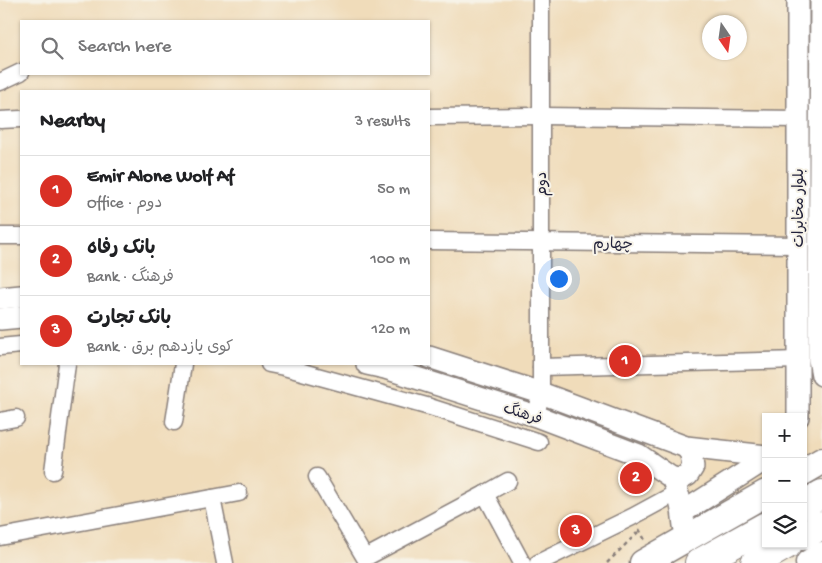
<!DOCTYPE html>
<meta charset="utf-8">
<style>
:root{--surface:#fff;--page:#f2f2f2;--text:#202124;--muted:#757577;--line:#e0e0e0;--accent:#d93025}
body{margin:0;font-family:"Gochi Hand","Playpen Sans Arabic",sans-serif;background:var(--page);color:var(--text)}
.controls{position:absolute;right:15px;bottom:15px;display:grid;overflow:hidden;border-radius:0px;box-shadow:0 1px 4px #0004}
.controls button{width:45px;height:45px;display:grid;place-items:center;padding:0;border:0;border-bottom:1px solid var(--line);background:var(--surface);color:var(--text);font:25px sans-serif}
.compass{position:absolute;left:702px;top:15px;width:45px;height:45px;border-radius:50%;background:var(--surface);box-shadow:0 1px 4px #0004;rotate:167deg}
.you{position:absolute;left:558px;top:278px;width:18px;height:18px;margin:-12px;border:4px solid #fff;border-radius:50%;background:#1a73e8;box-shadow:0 0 0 8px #1a73e833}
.badge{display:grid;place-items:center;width:32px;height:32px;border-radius:50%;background:var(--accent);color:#fff;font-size:16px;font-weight:700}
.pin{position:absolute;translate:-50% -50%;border:2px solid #fff;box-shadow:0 1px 5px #0006}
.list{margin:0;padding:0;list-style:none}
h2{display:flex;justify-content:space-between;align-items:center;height:65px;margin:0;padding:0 20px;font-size:21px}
h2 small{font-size:16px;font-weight:400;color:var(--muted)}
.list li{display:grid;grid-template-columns:32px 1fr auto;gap:15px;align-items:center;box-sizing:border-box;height:70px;padding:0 20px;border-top:1px solid var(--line)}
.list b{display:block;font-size:19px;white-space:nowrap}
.list p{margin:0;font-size:16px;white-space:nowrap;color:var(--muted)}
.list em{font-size:16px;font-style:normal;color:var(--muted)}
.icon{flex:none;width:28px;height:28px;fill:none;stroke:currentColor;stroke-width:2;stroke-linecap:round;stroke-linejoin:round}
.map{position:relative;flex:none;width:822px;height:563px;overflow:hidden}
.search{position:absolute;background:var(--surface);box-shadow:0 1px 4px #0004;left:20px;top:20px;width:410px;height:55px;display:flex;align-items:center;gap:12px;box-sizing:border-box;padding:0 18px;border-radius:0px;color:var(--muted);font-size:19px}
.panel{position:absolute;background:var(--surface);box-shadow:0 1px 4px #0004;left:20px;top:90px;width:410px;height:275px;border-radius:0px}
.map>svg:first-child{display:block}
</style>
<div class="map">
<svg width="822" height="563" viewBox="0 0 822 563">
<rect width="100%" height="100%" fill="#f7f3e8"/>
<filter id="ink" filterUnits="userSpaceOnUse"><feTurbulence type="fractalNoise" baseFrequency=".02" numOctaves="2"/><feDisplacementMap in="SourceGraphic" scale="10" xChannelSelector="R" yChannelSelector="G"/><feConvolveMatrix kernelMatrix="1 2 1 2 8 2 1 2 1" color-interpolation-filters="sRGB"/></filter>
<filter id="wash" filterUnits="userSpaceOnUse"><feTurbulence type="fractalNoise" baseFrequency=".0096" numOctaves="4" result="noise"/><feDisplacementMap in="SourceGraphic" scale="20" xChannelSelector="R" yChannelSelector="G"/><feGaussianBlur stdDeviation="1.12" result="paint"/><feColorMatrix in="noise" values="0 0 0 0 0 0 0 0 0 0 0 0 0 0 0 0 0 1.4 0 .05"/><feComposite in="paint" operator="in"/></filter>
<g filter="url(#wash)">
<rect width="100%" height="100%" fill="#f0dcba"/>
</g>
<g filter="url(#ink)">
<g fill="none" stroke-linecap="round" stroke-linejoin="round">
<defs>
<g id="minor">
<polyline points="0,82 21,72"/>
<polyline points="429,117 541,116 798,119"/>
<polyline points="0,120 21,119"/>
<polyline points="0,236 21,236"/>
<polyline points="429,241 798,245"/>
<polyline points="0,347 21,345"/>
<polyline points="269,364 284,367 430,407 539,442"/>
<polyline points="541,367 798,360"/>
<polyline points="536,416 541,393 541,0"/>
<polyline points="0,421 16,418"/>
<polyline points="174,422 183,364"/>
<polyline points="53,471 67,364"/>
<polyline points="317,477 365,558 485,494 522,563"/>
<polyline points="485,494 508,481"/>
<polyline points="212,498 239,493"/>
<polyline points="0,537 212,498 225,563"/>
<polyline points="538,563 632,517 678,492"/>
</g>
<g id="tertiary">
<polyline points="798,0 798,417"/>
<polyline points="821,0 819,344 819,359 822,375"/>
<polyline points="0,298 21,296"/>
<polyline points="0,319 21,317"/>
<polyline points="429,357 541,393 686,447 766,456"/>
<polyline points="367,364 385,368 536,416 639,455 672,478"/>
<path d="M 672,478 C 679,494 683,509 684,526"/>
<polyline points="672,478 681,479 688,475 693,467 691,454 686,447"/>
<polyline points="683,512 766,459"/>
</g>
<g id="primary">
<polyline points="803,472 822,461"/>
<polyline points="643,563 766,493"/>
<polyline points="809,563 822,555"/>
</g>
<g id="trunk">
<polyline points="803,505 822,494"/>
<polyline points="803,536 822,525"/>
<polyline points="699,563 766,526"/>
<polyline points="755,563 788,544"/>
</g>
</defs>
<use href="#minor" stroke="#897f7a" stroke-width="19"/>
<use href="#tertiary" stroke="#897f7a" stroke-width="24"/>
<use href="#primary" stroke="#897f7a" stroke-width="29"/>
<use href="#trunk" stroke="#897f7a" stroke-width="30"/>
<g stroke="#897f7a" stroke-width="2.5" stroke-dasharray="4 4" stroke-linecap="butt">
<polyline points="639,529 645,540"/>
<polyline points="607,563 638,532"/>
</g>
<use href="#minor" stroke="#fff" stroke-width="16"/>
<use href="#tertiary" stroke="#fff" stroke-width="21"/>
<use href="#primary" stroke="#fff" stroke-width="26"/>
<use href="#trunk" stroke="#fff" stroke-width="28"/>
</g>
</g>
<g text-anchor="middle" stroke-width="4" stroke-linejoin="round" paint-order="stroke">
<g font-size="15" fill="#22223b" stroke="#f7f3e8">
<text transform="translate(541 184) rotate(-90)" y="5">دوم</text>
<text transform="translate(798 208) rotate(-90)" y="5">بلوار مخابرات</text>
<text transform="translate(613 243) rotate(1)" y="5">چهارم</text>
<text transform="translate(523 413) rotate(18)" y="5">فرهنگ</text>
</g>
</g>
</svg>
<div class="controls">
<button>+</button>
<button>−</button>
<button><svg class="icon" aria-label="layers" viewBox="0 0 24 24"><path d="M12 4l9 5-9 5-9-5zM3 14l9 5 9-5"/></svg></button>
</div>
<svg class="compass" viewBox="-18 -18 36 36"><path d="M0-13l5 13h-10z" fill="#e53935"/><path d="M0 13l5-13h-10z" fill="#757577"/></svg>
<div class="you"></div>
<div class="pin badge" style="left:625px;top:361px">1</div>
<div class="pin badge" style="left:636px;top:478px">2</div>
<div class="pin badge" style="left:576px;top:531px">3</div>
<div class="search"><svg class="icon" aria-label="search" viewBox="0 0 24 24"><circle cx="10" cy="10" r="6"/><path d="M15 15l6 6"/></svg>Search here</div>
<section class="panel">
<h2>Nearby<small>3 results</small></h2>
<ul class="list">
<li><span class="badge">1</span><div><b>Emir Alone Wolf Af</b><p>Office · دوم</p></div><em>50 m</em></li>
<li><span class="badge">2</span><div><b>بانک رفاه</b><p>Bank · فرهنگ</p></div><em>100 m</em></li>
<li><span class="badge">3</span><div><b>بانک تجارت</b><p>Bank · کوی یازدهم برق</p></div><em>120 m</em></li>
</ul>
</section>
</div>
